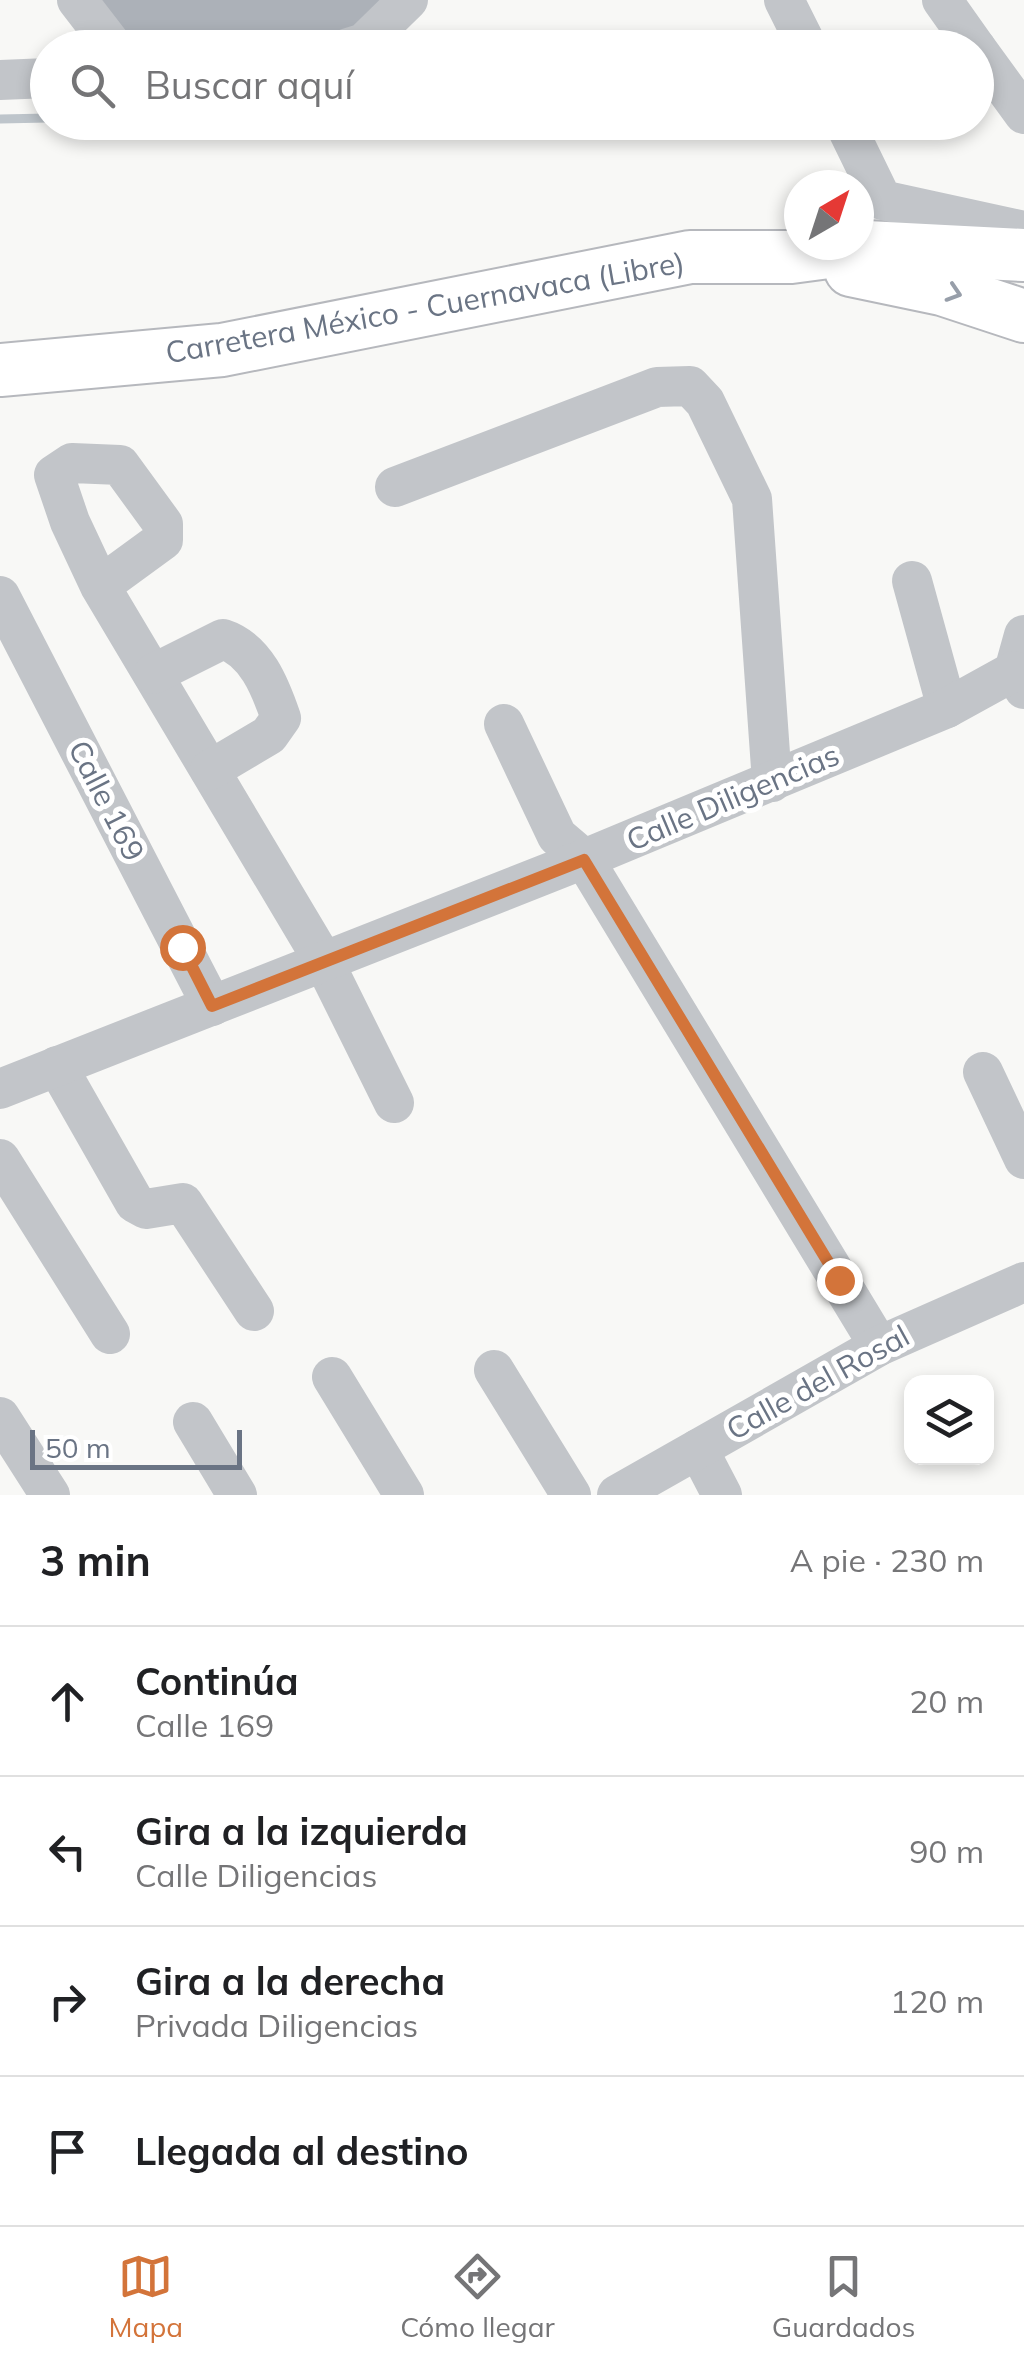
<!DOCTYPE html>
<html lang="es">
<meta charset="utf-8">
<style>
:root{--surface:#fff;--page:#f6f6f6;--text:#202124;--muted:#757577;--line:#e0e0e0;--accent:#d3743a}
body{margin:0;font-family:Mulish,sans-serif;background:var(--page);color:var(--text)}
.controls{position:absolute;right:30px;bottom:30px;display:grid;overflow:hidden;border-radius:20px;box-shadow:0 5px 15px #0003}
.controls button{width:90px;height:90px;display:grid;place-items:center;padding:0;border:0;border-bottom:2px solid var(--line);background:var(--surface);color:var(--text);font:50px sans-serif}
.compass{position:absolute;left:784px;top:170px;width:90px;height:90px;border-radius:50%;background:var(--surface);box-shadow:0 5px 15px #0003;rotate:39deg}
.scale{position:absolute;left:30px;bottom:25px;width:212px;box-sizing:border-box;padding-left:10px;border:5px solid #6a7484;border-top:0;font-size:28px;line-height:35px;white-space:nowrap;color:#6a7484;-webkit-text-stroke:8px #fff;paint-order:stroke}
.stop{position:absolute;width:30px;height:30px;margin:-22px;border:8px solid #d3743a;border-radius:50%;background:#fff}
.stop.end{background:#d3743a;border-color:#fff;box-shadow:0 2px 10px #0008}
.list{margin:0;padding:0;list-style:none}
h2{display:flex;justify-content:space-between;align-items:center;height:130px;margin:0;padding:0 40px;font-size:42px}
h2 small{font-size:32px;font-weight:400;color:var(--muted)}
.list li{display:grid;grid-template-columns:65px 1fr auto;gap:30px;align-items:center;box-sizing:border-box;height:150px;padding:0 40px;border-top:2px solid var(--line)}
.list b{display:block;font-size:38px;white-space:nowrap}
.list p{margin:0;font-size:32px;white-space:nowrap;color:var(--muted)}
.list em{font-size:32px;font-style:normal;color:var(--muted)}
.icon{flex:none;width:55px;height:55px;fill:none;stroke:currentColor;stroke-width:2;stroke-linecap:round;stroke-linejoin:round}
.map{position:relative;flex:none;width:1024px;height:1495px;overflow:hidden}
.search{position:absolute;background:var(--surface);box-shadow:0 5px 15px #0003;left:30px;right:30px;top:30px;height:110px;display:flex;align-items:center;gap:25px;box-sizing:border-box;padding:0 35px;border-radius:55px;color:var(--muted);font-size:38px}
.sheet{height:730px;background:var(--surface)}
nav{display:flex;justify-content:space-around;align-items:center;box-sizing:border-box;height:140px;border-top:2px solid var(--line);background:var(--surface);font-size:28px;color:var(--muted)}
nav a{display:grid;justify-items:center;gap:5px}
nav .on{color:var(--accent)}
.map>svg:first-child{display:block}
</style>
<div class="map">
<svg width="1024" height="1495" viewBox="0 0 1024 1495">
<rect width="100%" height="100%" fill="#f8f8f6"/>
<g fill="none" stroke-linecap="round" stroke-linejoin="round">
<polyline stroke="#bec5cb" stroke-width="9" points="0,119 48,118"/>
</g>
<polygon fill="#acb1b8" points="84,0 397,0 360,36 280,48 120,48"/>
<g fill="none" stroke-linecap="round" stroke-linejoin="round">
<defs>
<g id="major">
<polyline points="851,270 942,289 1024,316"/>
<polyline points="0,370 222,350 690,257 791,257 866,247 1024,255"/>
</g>
</defs>
<use href="#major" stroke="#b6b8bd" stroke-width="56"/>
<g stroke="#c2c5c9" stroke-width="40">
<polyline points="77,0 114,48"/>
<polyline points="784,0 808,48"/>
<polyline points="942,0 976,48"/>
<polyline points="348,48 364,43 408,0"/>
<polyline points="976,48 1024,114"/>
<polyline points="0,80 48,78"/>
<polyline points="844,122 882,200 1024,231"/>
<polyline points="395,487 657,387 690,386 705,402 752,499 772,782"/>
<polyline points="912,581 947,708"/>
<polyline points="100,586 163,540 163,524 120,465 72,463 54,475 70,522 100,586 324,962 394,1103"/>
<polyline points="0,596 212,1006"/>
<polyline points="1024,635 1014,671 1024,689"/>
<path d="M 153,674 L 223,639 C 256,650 270,686 281,718 L 269,735 L 210,770"/>
<polyline points="504,724 557,836 584,859 879,1346"/>
<polyline points="57,1066 135,1203 146,1209 183,1203 254,1311"/>
<polyline points="983,1072 1024,1159"/>
<polyline points="0,1089 584,859 947,708 1014,671"/>
<polyline points="0,1159 110,1334"/>
<polyline points="494,1370 571,1495"/>
<polyline points="332,1377 404,1495"/>
<polyline points="0,1417 50,1495"/>
<polyline points="193,1422 237,1495"/>
<polyline points="698,1449 722,1495"/>
<polyline points="617,1495 879,1346 1024,1282"/>
</g>
<use href="#major" stroke="#fff" stroke-width="52"/>
</g>
<defs><path id="oneway-chevron" d="M-2-3.5L2.5 0L-2 3.5" fill="none" stroke-width="1.6" stroke-linecap="round" stroke-linejoin="round" transform="scale(2.5)"/></defs>
<use stroke="#979ea9" href="#oneway-chevron" transform="translate(954 293) rotate(18)"/>
<g fill="none" stroke-linecap="round" stroke-linejoin="round">
<polyline stroke="#d3743a" stroke-width="12" points="182,947 212,1006 584,860 839,1280"/>
</g>
<g text-anchor="middle" stroke-width="10" stroke-linejoin="round" paint-order="stroke">
<g font-size="30" fill="#6a7484" stroke="#fff">
<text transform="translate(425 308) rotate(-10)" y="10">Carretera México - Cuernavaca (Libre)</text>
<text transform="translate(733 798) rotate(-23)" y="10">Calle Diligencias</text>
<text transform="translate(106 801) rotate(63)" y="10">Calle 169</text>
<text transform="translate(818 1383) rotate(-29)" y="10">Calle del Rosal</text>
</g>
</g>
</svg>
<div class="controls">
<button><svg class="icon" aria-label="layers" viewBox="0 0 24 24"><path d="M12 4l9 5-9 5-9-5zM3 14l9 5 9-5"/></svg></button>
</div>
<svg class="compass" viewBox="-18 -18 36 36"><path d="M0-13l5 13h-10z" fill="#e53935"/><path d="M0 13l5-13h-10z" fill="#757577"/></svg>
<div class="scale">50 m</div>
<div class="stop" style="left:182px;top:947px"></div>
<div class="stop end" style="left:839px;top:1280px"></div>
<div class="search"><svg class="icon" aria-label="search" viewBox="0 0 24 24"><circle cx="10" cy="10" r="6"/><path d="M15 15l6 6"/></svg>Buscar aquí</div>
</div>
<section class="sheet">
<h2>3 min<small>A pie · 230 m</small></h2>
<ul class="list">
<li><svg class="icon" aria-label="ahead" viewBox="0 0 24 24"><path d="M12 20V5M6 11l6-6 6 6"/></svg><div><b>Continúa</b><p>Calle 169</p></div><em>20 m</em></li>
<li><svg class="icon" aria-label="left" viewBox="0 0 24 24"><path d="M17 20v-9H6M10 6l-5 5 5 5"/></svg><div><b>Gira a la izquierda</b><p>Calle Diligencias</p></div><em>90 m</em></li>
<li><svg class="icon" aria-label="right" viewBox="0 0 24 24"><path d="M7 20v-9h11M14 6l5 5-5 5"/></svg><div><b>Gira a la derecha</b><p>Privada Diligencias</p></div><em>120 m</em></li>
<li><svg class="icon" aria-label="arrive" viewBox="0 0 24 24"><path d="M6 21V4h12l-3 4 3 4H6"/></svg><div><b>Llegada al destino</b></div></li>
</ul>
</section>
<nav>
<a class="on"><svg class="icon" aria-label="map" viewBox="0 0 24 24"><path d="M3 6l6-2 6 2 6-2v14l-6 2-6-2-6 2zM9 4v14M15 6v14"/></svg>Mapa</a>
<a><svg class="icon" aria-label="directions" viewBox="0 0 24 24"><path d="M12 3l9 9-9 9-9-9zM9 14v-3h6M13 9l2 2-2 2"/></svg>Cómo llegar</a>
<a><svg class="icon" aria-label="saved" viewBox="0 0 24 24"><path d="M7 4h10v16l-5-4-5 4z"/></svg>Guardados</a>
</nav>
